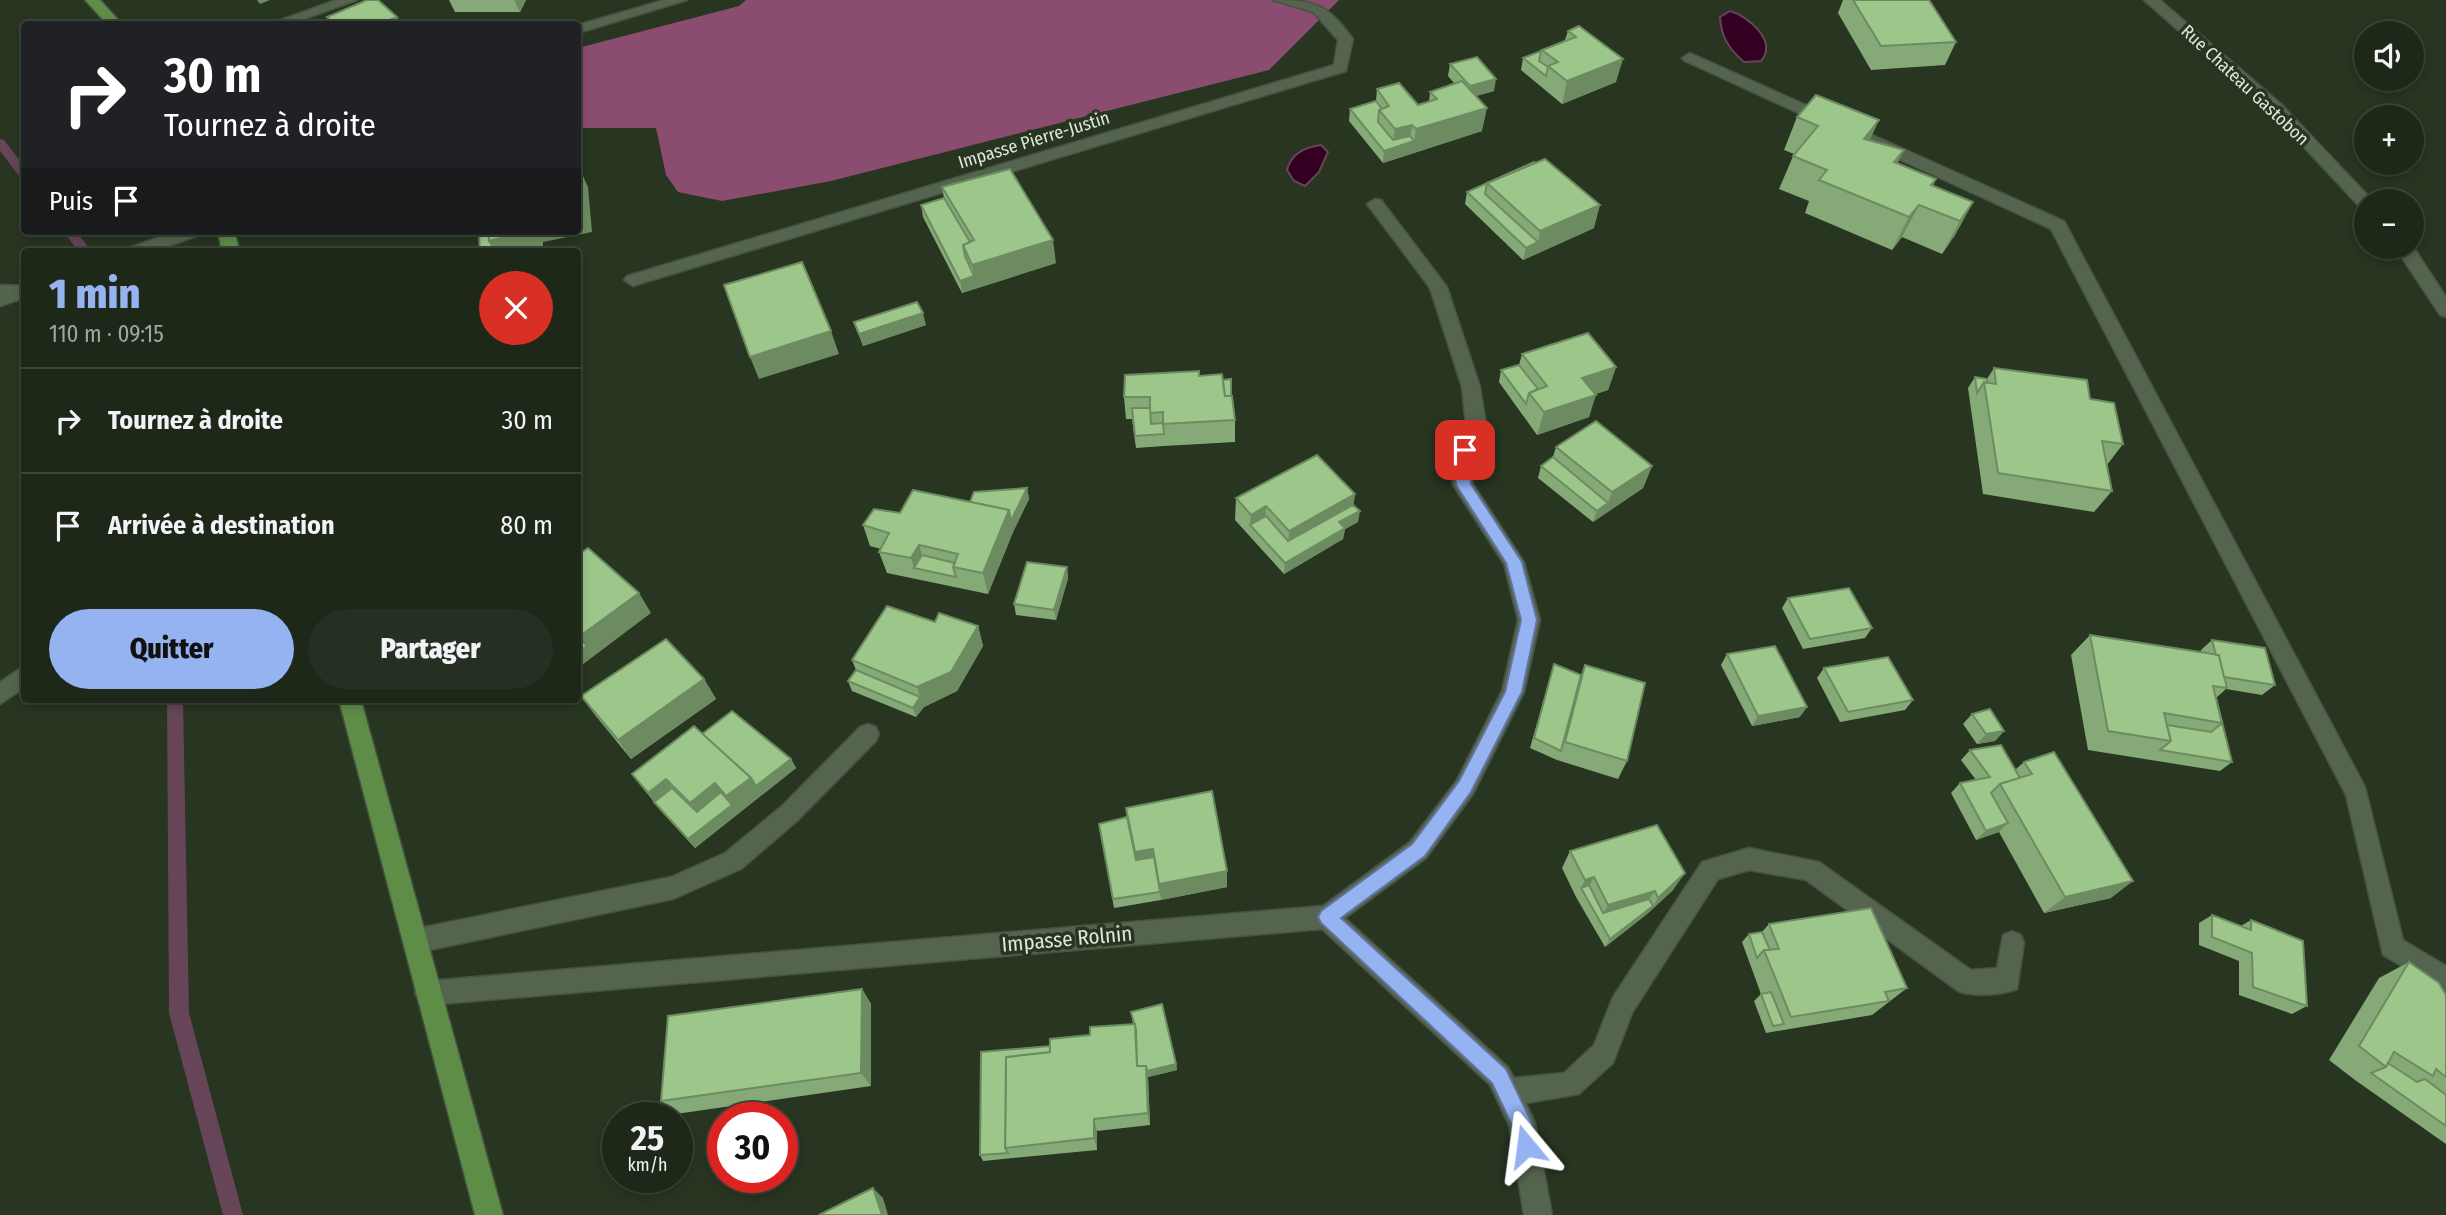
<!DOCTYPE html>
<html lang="fr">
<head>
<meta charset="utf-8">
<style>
  :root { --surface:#1d2819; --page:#253022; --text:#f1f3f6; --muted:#a0a6a2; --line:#3b4438; --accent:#95b2f1 }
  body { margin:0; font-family:"Fira Sans Condensed",sans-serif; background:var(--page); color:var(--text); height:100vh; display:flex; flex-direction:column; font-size:26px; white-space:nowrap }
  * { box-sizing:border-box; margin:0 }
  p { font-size:23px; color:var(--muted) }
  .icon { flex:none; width:38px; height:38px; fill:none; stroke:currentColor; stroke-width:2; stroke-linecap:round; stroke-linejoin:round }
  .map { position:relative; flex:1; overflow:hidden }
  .sheet { position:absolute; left:21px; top:248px; width:560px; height:455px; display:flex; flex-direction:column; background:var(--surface); border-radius:7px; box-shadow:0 4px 10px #0003,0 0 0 2px var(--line) }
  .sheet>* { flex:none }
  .top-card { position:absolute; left:21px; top:21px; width:560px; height:214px; border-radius:7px; box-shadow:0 4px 10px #0003,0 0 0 2px var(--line); background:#202124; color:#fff; overflow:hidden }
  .tools { position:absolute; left:2354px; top:21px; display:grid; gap:14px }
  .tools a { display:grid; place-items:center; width:70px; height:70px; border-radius:50%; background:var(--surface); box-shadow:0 4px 10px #0003,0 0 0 2px var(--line); font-size:35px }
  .speed { position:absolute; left:602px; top:1102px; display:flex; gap:14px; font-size:35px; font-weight:700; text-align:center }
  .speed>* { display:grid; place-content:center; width:91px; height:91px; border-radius:50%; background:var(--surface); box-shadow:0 4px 10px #0003,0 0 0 2px var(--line); line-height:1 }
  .speed small { font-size:18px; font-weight:400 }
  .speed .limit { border:10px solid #d22; background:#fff; color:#111 }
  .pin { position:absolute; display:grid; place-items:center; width:60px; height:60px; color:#fff; margin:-30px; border-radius:14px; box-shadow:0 4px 10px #0006 }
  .me { position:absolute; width:77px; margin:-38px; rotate:344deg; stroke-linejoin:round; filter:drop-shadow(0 0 5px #0008) }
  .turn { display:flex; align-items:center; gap:24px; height:147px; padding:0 28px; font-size:32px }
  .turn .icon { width:91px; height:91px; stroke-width:2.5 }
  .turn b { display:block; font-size:49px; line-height:60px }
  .then { display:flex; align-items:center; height:66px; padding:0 28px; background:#0003; gap:14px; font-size:26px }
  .round { display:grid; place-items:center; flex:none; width:74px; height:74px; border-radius:37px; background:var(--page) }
  .overview { display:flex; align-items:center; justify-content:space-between; height:119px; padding:0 28px }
  h1 { font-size:42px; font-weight:800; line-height:52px; color:var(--accent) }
  .button { display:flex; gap:14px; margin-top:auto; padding:14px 28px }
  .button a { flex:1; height:80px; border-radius:42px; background:var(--accent); color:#111; font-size:28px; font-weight:800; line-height:80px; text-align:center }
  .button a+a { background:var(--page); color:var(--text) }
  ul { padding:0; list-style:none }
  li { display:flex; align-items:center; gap:21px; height:105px; padding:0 28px; border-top:2px solid var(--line) }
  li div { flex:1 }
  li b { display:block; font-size:26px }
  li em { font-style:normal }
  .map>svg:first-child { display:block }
</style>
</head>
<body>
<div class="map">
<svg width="2446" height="1215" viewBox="0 0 2446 1215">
  <rect width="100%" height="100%" fill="#273521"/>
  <!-- forest -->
  <path fill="#8a4d6f" d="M746 0H1339L1269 70 831 181 722 201 678 192 666 175 656 128H578V48L739 6Z"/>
  <!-- water -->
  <g fill="#330021" stroke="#664558" stroke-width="2">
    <path d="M1730 11C1748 16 1778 41 1761 61L1744 62C1729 49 1721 37 1720 17Z"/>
    <path d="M1321 145 1328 152 1319 172 1305 186 1294 181 1287 170C1291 154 1305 147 1321 145Z"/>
  </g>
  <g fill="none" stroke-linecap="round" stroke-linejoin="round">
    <!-- stream -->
    <g fill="#664558" fill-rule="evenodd">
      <path d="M0 139 4 140 24 166V178L20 177 0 151Z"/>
      <path d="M63 231H76L92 252H79Z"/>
      <path d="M167 700H183L189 1013 243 1215H223L169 1013Z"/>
    </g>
    <defs>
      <g id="service">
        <path d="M0 285 24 286V298L0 297Z"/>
        <path d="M868 724 876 727 879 734 876 741 798 820 741 869 673 899 415 953 406 949 403 941 406 933 415 929 671 877 725 853 782 806 860 727Z"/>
      </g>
      <g id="minor">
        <path d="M336 0H357L290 24H270Z"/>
        <path d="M664 0H687L578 33V25Z"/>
        <path d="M1273 0C1316 0 1327 4 1353 39L1346 71 639 284 633 286 624 280 627 276 1334 65 1338 40 1313 12Z"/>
        <path d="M2144 0H2160L2282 105 2373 201H2366V208L2360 207 2270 111Z"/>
        <path d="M1690 53 2064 221 2365 787 2403 940 2446 966V992L2383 955 2346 795 2051 229 1685 61 1682 58Z"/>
        <path d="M1375 199 1381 200 1447 287 1480 387 1486 425 1471 465 1473 484 1524 562 1540 620 1524 692 1473 794 1426 858 1345 918 1508 1067 1514 1078 1564 1073 1594 1045 1613 997 1702 862 1749 848 1819 862 1971 970 1997 968 2003 935 2012 931 2021 935 2024 943 2017 989C2001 995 1974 997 1958 991L1806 880 1749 870 1718 879 1632 1013 1613 1063 1579 1094 1526 1103 1535 1123 1552 1215H1524L1509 1125 1490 1085 1322 929 428 1005 419 1002 415 993 419 984 428 981 1323 906 1410 842 1457 780 1502 691 1518 620 1504 564 1453 485 1451 465 1466 425 1462 387 1430 288 1367 204Z"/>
        <path d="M176 231H201L199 235 152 252H126L129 248Z"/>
        <path d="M2412 245 2446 297V317L2440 315 2395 247Z"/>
        <path d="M24 286V298L0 306V294Z"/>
        <path d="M24 666V688L0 704V682Z"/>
      </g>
      <g id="primary">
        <path d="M85 0H100L122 24H107Z"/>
        <path d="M218 231H234L240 252H222Z"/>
        <path d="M339 700H361L503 1215H475Z"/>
      </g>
    </defs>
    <!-- service casing -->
    <use href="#service" stroke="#465240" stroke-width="3"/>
    <!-- minor casing -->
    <use href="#minor" stroke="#465240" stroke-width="3"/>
    <!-- primary casing -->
    <use href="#primary" stroke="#465240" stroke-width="3"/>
    <!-- service -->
    <use href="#service" fill="#54644e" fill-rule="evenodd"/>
    <!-- minor -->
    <use href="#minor" fill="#54644e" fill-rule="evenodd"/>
    <!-- primary -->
    <use href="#primary" fill="#5d8d47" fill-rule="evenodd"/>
  </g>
  <!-- wall -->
  <g fill="#86aa77">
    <path d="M449 0H526L520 12H455Z"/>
    <path d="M1843 0H1929L1956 42 1945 65 1871 70 1838 13Z"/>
    <path d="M1579 26 1616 82 1562 104 1521 70 1523 58 1565 40 1568 31Z"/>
    <path d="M1450 64 1494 91 1476 96 1482 131 1383 163 1349 121 1350 109 1376 101 1377 89 1418 105 1429 102 1430 92 1455 84 1448 76Z"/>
    <path d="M1797 117 1904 150 1897 163 1936 179 1933 186 1973 202 1955 235 1942 254 1902 237 1892 250 1805 213 1809 201 1779 189 1794 154 1784 150Z"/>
    <path d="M1534 162 1594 228 1523 260 1465 204 1467 192Z"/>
    <path d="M942 187 1056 263 962 293 923 217 921 205 944 198Z"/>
    <path d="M854 322 926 325 863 346Z"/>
    <path d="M1522 354 1616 367 1608 390 1595 394 1589 417 1537 435 1499 382 1501 370 1519 365Z"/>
    <path d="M1994 368 2090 399 2123 444 2107 465 2112 491 2094 512 1983 494 1968 388 1975 377 1987 379Z"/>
    <path d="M1199 376 1223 380 1231 396 1235 420V442L1164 446V440V446L1136 448 1132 419H1126L1124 397Z"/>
    <path d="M1556 447 1652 466 1643 488 1593 522 1538 478 1541 466 1553 457Z"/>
    <path d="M1027 488 1029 499 1013 532 988 594 887 573 879 552 881 549 870 546 863 525 900 513 970 502Z"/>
    <path d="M1355 494 1353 505 1358 522 1345 529 1343 539 1284 574 1235 520 1236 498Z"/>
    <path d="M1067 567 1068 578 1056 620 1016 615 1014 604Z"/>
    <path d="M1788 598 1872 628 1865 638 1803 649 1782 608Z"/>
    <path d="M935 622 978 626 983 646 957 691 924 707 916 717 852 691 848 681 856 670 852 660Z"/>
    <path d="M2090 635 2201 653V650L2212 640 2275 685 2262 695 2226 689 2216 698 2232 762 2220 771 2088 750 2071 655Z"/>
    <path d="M1727 654 1800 717 1752 726 1721 665Z"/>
    <path d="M1554 664 1581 675 1585 665 1627 761 1618 779 1557 760 1530 748Z"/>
    <path d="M1824 668 1913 700 1905 710 1840 722 1817 678Z"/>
    <path d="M704 679 716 699 631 759 595 715 581 696Z"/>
    <path d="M1972 714 2004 731 1995 741 1977 744 1963 724Z"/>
    <path d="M702 734 791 759 796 768 695 848 661 811 632 774Z"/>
    <path d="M1970 750 2015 770 2024 762 2111 898 2044 913 1999 832 1976 840 1951 793 1960 783 1976 780 1961 760Z"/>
    <path d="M1126 808 1227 871V887L1161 900 1114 908 1099 824 1127 817Z"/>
    <path d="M1570 851 1673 890 1647 914 1605 947 1576 897 1562 868Z"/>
    <path d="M2212 915 2241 926 2251 920 2307 1006 2292 1014 2239 995V961L2199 945V923Z"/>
    <path d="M1769 924 1907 988 1872 1015 1766 1033 1754 1001 1761 994 1742 942 1749 934 1762 932Z"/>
    <path d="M2409 962 2446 995V1144L2355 1080 2329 1060 2379 978Z"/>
    <path d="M862 989 871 1004V1086L676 1114 661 1101Z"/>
    <path d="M1131 1012 1176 1064 1177 1070 1148 1077 1150 1125 1097 1131V1150L983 1161 980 1155 1050 1046 1133 1024Z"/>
  </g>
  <!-- shaded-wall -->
  <g fill="#6d8b61">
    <path d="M257 0H270L260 4Z"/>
    <path d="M514 0H526L520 12Z"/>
    <path d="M397 17 401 24H379Z"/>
    <path d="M1623 59 1616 82 1562 104 1567 81Z"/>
    <path d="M1496 79 1494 91 1468 98 1470 86Z"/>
    <path d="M1487 108 1482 131 1383 163 1384 151 1392 148 1395 129 1412 125 1410 142 1414 141 1416 129Z"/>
    <path d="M1879 120 1864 153V139Z"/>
    <path d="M1904 150 1888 183 1894 162Z"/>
    <path d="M578 165 588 187 592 232 543 242V252H495L489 241 530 231H578Z"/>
    <path d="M1973 202 1955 235 1942 254 1960 221Z"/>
    <path d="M1600 205 1594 228 1523 260 1526 248 1538 242 1540 231Z"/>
    <path d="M1919 205 1902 237 1892 250 1909 217Z"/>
    <path d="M1053 240 1056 263 962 293 960 281 974 276 972 265Z"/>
    <path d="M923 313 926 325 863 346 859 334Z"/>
    <path d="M831 331 839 354 759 379 750 357Z"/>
    <path d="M1616 367 1608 390 1576 401 1582 378Z"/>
    <path d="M1596 395 1589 417 1537 435 1544 412Z"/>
    <path d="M1652 466 1643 488 1593 522 1597 511 1608 503 1612 492Z"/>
    <path d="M1027 488 1029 499 1013 532 988 594 983 573 1009 510Z"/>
    <path d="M1355 494 1352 515 1360 511 1358 522 1345 529 1343 539 1284 574 1285 563 1288 552 1289 531Z"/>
    <path d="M1266 506 1265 527 1250 525 1251 515Z"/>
    <path d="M919 545 926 566 914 568 911 558Z"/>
    <path d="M1067 567 1068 578 1056 620 1054 610Z"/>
    <path d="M639 593 651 613 578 668V652L587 646 580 636Z"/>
    <path d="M978 626 983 646 957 691 924 707 916 717 913 708 920 697 917 687Z"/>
    <path d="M704 679 716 699 631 759 618 740Z"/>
    <path d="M1807 707 1800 717 1752 726 1758 716Z"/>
    <path d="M2004 731 1995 741 1977 744 1986 734Z"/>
    <path d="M791 759 796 768 695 848 688 839 732 805 726 796 751 778Z"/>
    <path d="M666 779 679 797 654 802 648 793Z"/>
    <path d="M715 783 727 801 703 821 690 803Z"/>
    <path d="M2008 823 1999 832 1976 840 1986 831Z"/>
    <path d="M1153 849 1155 866 1137 869 1135 852Z"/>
    <path d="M1227 871V887L1161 900 1159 884Z"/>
    <path d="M1685 873 1673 890 1647 914 1605 947 1610 939 1653 906 1658 898Z"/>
    <path d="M1594 877 1585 893 1581 888 1585 880Z"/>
    <path d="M2133 881 2111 898 2044 913 2065 897Z"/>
    <path d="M1655 891 1644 908 1598 922 1608 905Z"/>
    <path d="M862 989 871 1004V1086L861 1073Z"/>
    <path d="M1176 1064 1177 1070 1148 1077 1150 1125 1137 1066Z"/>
    <path d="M1094 1119 1097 1131V1150L1094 1138Z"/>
    <path d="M873 1188 883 1198 888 1215H882Z"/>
  </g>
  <!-- building -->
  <g fill="#9cc68a" stroke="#6d8b61" stroke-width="2">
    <path d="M367 0H378L397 17 379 24H335L327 17Z"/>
    <path d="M1853 0H1929L1956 42 1881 46Z"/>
    <path d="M1579 26 1623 59 1567 81 1548 66 1558 62 1542 50 1576 37 1568 31Z"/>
    <path d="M1541 51 1539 61 1548 67 1546 76 1523 58Z"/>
    <path d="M1477 57 1496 79 1470 86 1450 64Z"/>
    <path d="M1462 81 1487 108 1416 129 1412 125 1395 129 1379 110 1389 106 1377 89 1399 83 1418 105 1437 99 1430 92Z"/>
    <path d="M1816 95 1879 120 1864 139 1904 150 1894 162 1936 179 1931 185 1973 202 1960 221 1919 205 1909 217 1819 180 1827 170 1793 156 1818 126 1797 117Z"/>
    <path d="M1376 101 1382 109 1379 110 1378 122 1393 140 1410 136 1414 141 1384 151 1350 109Z"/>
    <path d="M1545 159 1600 205 1540 231 1487 183Z"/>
    <path d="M1534 162 1535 163 1487 183 1485 194 1538 242 1526 248 1467 192Z"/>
    <path d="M578 169 581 208 578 209Z"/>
    <path d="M1010 169 1053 240 972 265 963 245 974 240 942 187Z"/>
    <path d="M944 198 970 242 963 245 965 256 974 276 960 281 921 205Z"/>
    <path d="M489 231H530L489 241Z"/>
    <path d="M489 231V241L496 252H480L479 233Z"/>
    <path d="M802 262 831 331 750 357 724 285Z"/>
    <path d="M917 302 923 313 859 334 854 322Z"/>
    <path d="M1588 333 1616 367 1582 378 1596 395 1544 412 1529 393 1547 386 1522 354Z"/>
    <path d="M1519 365 1538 389 1529 393 1526 404 1501 370Z"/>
    <path d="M1994 368 2087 380 2090 399 2114 403 2123 444 2102 441 2112 491 1998 473 1984 382 1996 384Z"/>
    <path d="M1199 371V376L1222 374 1225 396H1232L1235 420 1163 424V412L1150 413V397H1124L1125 375Z"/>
    <path d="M1975 377 1987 379V383L1984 382 1977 393Z"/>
    <path d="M1231 379V396H1225L1223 380Z"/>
    <path d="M1132 408H1150L1151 424 1163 423 1164 434 1135 436Z"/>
    <path d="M1596 421 1652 466 1612 492 1556 447Z"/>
    <path d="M1317 455 1355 494 1289 531 1266 506 1251 515 1236 498Z"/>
    <path d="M1553 457 1608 503 1597 511 1541 466Z"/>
    <path d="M1027 488 1011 521 1009 510 970 502 974 492Z"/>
    <path d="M913 490 1009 510 983 573 953 567 958 554 919 545 911 558 879 552 889 533 863 525 874 509 900 513Z"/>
    <path d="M1353 505 1360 511 1339 522 1345 528 1285 563 1250 525 1266 516 1288 541Z"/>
    <path d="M588 548 639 593 580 636 578 634V555Z"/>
    <path d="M922 555 955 563 953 567 956 577 914 568Z"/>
    <path d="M1027 562 1067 567 1054 610 1014 604Z"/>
    <path d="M1849 588 1872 628 1810 639 1788 598Z"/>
    <path d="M887 606 935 622 939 613 978 626 951 672 917 687 852 660Z"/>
    <path d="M2090 635 2219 655 2227 688 2213 686 2222 723 2164 713 2171 741 2108 731Z"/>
    <path d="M578 637 587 646 578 652Z"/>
    <path d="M666 639 704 679 618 740 581 696Z"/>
    <path d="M2212 640 2265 648 2275 685 2224 677 2219 655H2216Z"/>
    <path d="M1775 646 1807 707 1758 716 1727 654Z"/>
    <path d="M1888 657 1913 700 1848 712 1824 668Z"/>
    <path d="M1554 664 1581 675 1561 751 1534 738Z"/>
    <path d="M1585 665 1645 683 1627 761 1565 742Z"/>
    <path d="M856 670 920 697 913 708 848 681Z"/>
    <path d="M2216 698 2232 762 2160 750 2171 741 2167 725 2211 732 2222 723Z"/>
    <path d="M1990 709 2004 731 1986 734 1972 714Z"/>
    <path d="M732 711 791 759 756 786 751 778 702 734Z"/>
    <path d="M694 726 751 778 726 796 715 783 690 803 666 779 648 793 632 774Z"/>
    <path d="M2001 745 2020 778 2000 784 1991 793 2008 823 1986 831 1960 783 1990 777 1970 750Z"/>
    <path d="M2054 752 2133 881 2065 897 2000 784 2032 774 2024 762Z"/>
    <path d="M672 788 697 812 721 792 732 805 688 839 654 802Z"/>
    <path d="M1212 791 1227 871 1159 884 1153 849 1135 852 1126 808Z"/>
    <path d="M1127 817 1136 860 1154 857 1160 892 1113 899 1099 824Z"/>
    <path d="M1657 825 1685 873 1658 898 1655 891 1608 905 1594 877 1585 880 1570 851Z"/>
    <path d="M1589 885 1603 913 1649 899 1653 906 1610 939 1581 888Z"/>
    <path d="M1871 908 1907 988 1885 992 1889 1001 1791 1017 1764 950 1779 949 1769 924Z"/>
    <path d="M2212 915 2251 930V920L2303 941 2307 1006 2253 987 2252 953 2212 937Z"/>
    <path d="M1762 932 1770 950H1764L1757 958 1749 934Z"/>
    <path d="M2409 962 2439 983 2446 995V1077L2436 1069 2433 1076 2394 1052 2386 1067 2359 1046Z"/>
    <path d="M862 989 861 1073 661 1101 668 1016Z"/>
    <path d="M1771 992 1784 1024 1773 1026 1761 994Z"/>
    <path d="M1162 1004 1176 1064 1147 1071 1146 1066H1137L1136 1030 1131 1012Z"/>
    <path d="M1135 1024 1137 1066H1146L1148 1113 1094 1119V1138L1005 1148 1006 1057 1050 1052V1039L1090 1035V1027Z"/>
    <path d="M1050 1046V1052L1006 1057 1005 1148 1008 1153 980 1155 981 1052Z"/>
    <path d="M2388 1063 2417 1082 2425 1079 2446 1095V1126L2371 1073 2386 1067Z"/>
    <path d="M873 1188 882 1215H819Z"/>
  </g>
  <!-- route -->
  <path fill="#95b2f1" stroke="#61749d" stroke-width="2" d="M1465 444 1473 450 1469 465 1471 484 1522 562 1537 620 1522 692 1471 792 1425 856 1341 918 1506 1069 1532 1123 1536 1146 1533 1153 1526 1156 1519 1153 1512 1125 1492 1083 1321 923 1318 917 1321 911 1412 844 1459 781 1505 692 1521 620 1506 563 1456 485 1454 465 1460 446Z"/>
  <g text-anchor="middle" stroke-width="7" stroke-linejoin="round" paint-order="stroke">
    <!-- far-street labels -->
    <g font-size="18" fill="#dee7da" stroke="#273521">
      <text transform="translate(2245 85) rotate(43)" y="6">Rue Chateau Gastobon</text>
      <text transform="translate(1034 140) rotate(-17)" y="6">Impasse Pierre-Justin</text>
    </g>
    <!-- street labels -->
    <g font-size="21" fill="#dee7da" stroke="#273521">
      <text transform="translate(1067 939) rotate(-5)" y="7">Impasse Rolnin</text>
    </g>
  </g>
</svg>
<div class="tools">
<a><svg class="icon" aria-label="sound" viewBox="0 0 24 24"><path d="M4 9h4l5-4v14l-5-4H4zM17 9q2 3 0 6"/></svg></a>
<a>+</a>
<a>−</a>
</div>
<div class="speed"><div>25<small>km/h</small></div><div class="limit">30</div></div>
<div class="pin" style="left:1465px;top:450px;background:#d93025"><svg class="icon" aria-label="arrive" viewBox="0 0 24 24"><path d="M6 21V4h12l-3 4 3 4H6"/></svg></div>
<svg class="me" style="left:1526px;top:1146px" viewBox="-20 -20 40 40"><path d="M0-17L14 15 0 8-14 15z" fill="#95b2f1" stroke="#fff" stroke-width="4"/></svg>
<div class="top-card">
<div class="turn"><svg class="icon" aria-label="right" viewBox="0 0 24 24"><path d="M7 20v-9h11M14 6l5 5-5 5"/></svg><div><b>30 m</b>Tournez à droite</div></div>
<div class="then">Puis<svg class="icon" aria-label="arrive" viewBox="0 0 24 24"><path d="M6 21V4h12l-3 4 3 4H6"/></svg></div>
</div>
<section class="sheet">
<div class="overview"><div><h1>1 min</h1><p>110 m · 09:15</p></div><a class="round" style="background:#d93025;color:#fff"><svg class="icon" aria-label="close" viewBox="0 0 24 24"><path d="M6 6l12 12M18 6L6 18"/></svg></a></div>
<ul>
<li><svg class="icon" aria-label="right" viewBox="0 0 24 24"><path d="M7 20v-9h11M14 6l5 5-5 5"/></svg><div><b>Tournez à droite</b></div><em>30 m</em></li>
<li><svg class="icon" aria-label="arrive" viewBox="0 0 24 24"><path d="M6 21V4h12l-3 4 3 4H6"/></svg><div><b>Arrivée à destination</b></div><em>80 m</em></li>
</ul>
<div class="button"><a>Quitter</a><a>Partager</a></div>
</section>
</div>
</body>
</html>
